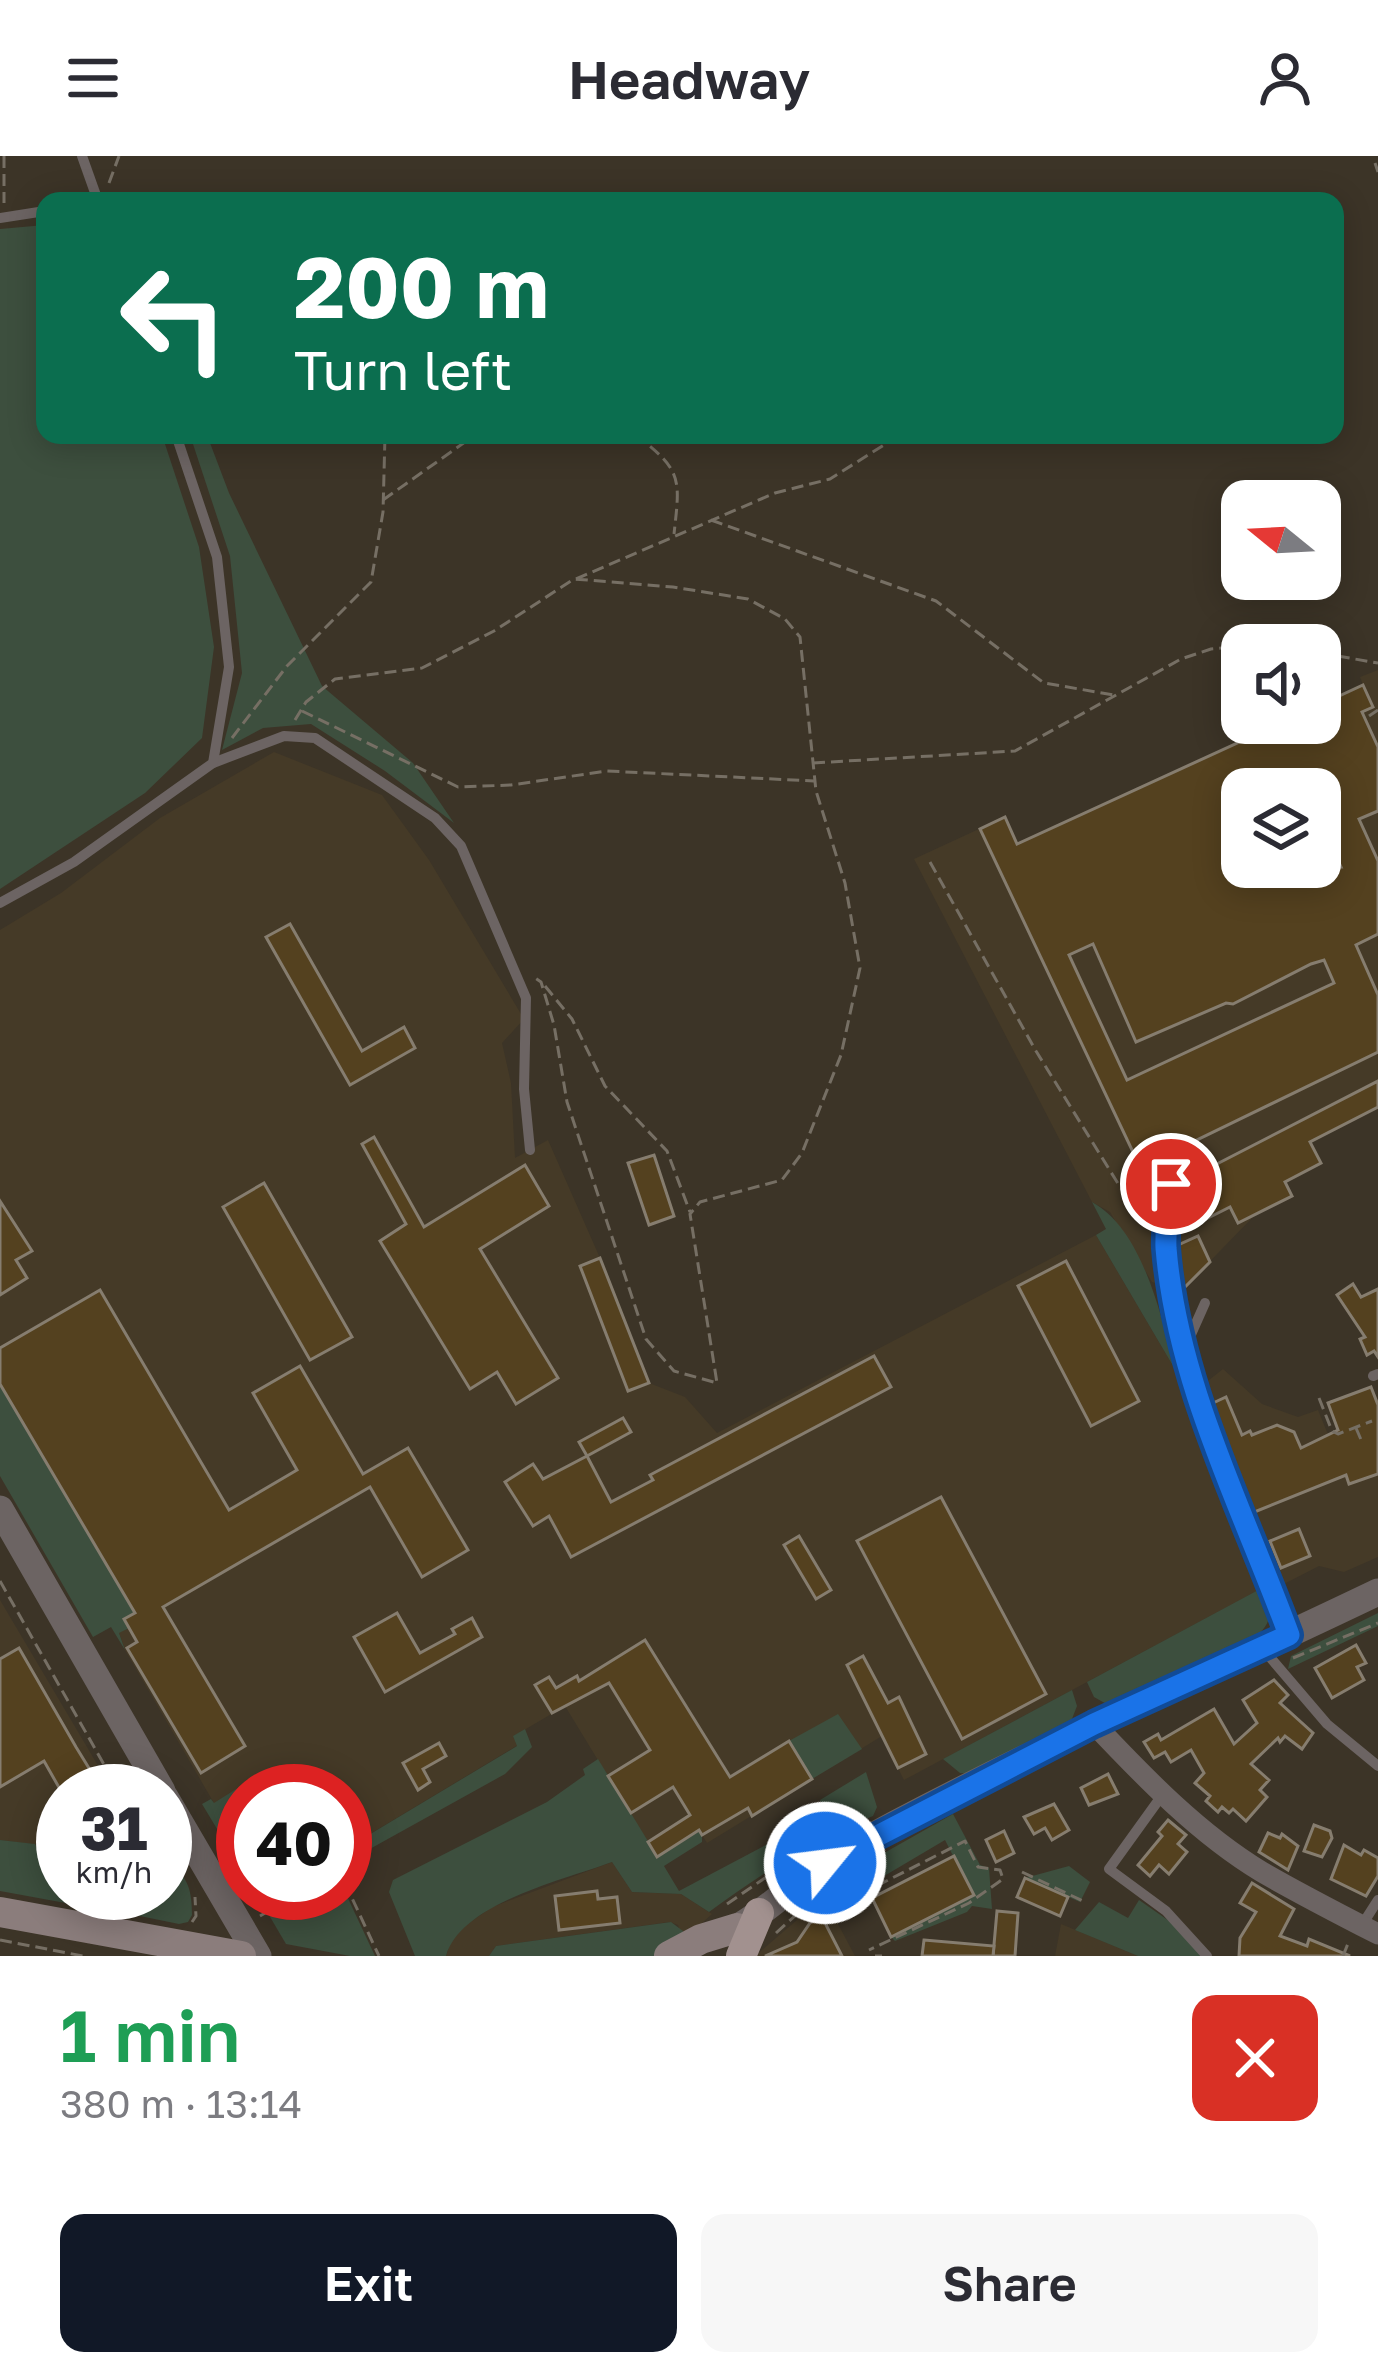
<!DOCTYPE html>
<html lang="en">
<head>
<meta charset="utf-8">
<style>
  :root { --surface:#fff; --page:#f7f7f7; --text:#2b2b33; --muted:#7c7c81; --accent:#111827 }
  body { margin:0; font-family:"Golos Text",sans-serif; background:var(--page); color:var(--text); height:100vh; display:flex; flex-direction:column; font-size:45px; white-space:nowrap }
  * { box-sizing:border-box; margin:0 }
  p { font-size:39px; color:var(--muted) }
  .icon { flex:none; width:66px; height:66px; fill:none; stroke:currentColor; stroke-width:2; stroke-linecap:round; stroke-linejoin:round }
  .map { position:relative; height:1800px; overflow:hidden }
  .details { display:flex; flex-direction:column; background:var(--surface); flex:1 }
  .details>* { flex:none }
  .guide { position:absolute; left:36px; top:36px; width:1308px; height:252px; border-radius:24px; box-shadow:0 6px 30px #0003; background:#0b6e4f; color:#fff; overflow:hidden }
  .needle { width:78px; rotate:288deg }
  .controls { position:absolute; left:1221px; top:324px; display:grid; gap:24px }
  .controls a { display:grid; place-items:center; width:120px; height:120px; border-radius:24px; background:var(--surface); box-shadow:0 6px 30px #0003; font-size:60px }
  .speed { position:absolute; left:36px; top:1608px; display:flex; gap:24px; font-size:60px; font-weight:700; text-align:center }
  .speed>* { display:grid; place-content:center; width:156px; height:156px; border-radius:50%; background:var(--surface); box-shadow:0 6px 30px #0003; line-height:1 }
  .speed small { font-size:30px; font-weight:400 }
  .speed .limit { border:18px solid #d22; background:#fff; color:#111 }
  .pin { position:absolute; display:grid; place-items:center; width:102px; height:102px; color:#fff; margin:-51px; border:6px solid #fff; border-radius:50%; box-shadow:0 3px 12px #0007 }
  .me { position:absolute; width:132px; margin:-66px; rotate:61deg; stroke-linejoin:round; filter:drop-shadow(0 0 9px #0008) }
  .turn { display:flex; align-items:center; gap:42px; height:252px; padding:0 60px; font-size:54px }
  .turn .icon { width:156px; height:156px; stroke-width:2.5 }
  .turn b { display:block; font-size:84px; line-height:102px }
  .round { display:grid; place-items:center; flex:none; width:126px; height:126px; border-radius:24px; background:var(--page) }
  .summary { display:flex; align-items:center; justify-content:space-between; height:204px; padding:0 60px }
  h1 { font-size:72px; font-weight:600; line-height:90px; color:#1e9e55 }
  .button { display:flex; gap:24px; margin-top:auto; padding:24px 60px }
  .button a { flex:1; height:138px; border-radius:24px; background:var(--accent); color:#fff; font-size:48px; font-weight:600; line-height:138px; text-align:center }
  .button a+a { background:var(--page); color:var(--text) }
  header { display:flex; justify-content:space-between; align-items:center; height:156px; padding:0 60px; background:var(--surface); font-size:54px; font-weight:600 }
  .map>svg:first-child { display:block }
</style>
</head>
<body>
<header><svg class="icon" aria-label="menu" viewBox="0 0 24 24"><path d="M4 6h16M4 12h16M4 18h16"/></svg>Headway<svg class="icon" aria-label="person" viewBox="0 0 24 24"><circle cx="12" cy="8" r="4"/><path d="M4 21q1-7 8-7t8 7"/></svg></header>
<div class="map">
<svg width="1378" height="1800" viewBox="0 0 1378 1800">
  <rect width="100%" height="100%" fill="#3c3427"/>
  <!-- built -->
  <g fill="#453a27" fill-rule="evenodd">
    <path d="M1378 514V951L1310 985 1321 1007 1285 1025 1292 1040 1255 1059 1182 1134 1152 1126 1110 1056 1092 1046 914 703 1005 661 1018 687 1281 567H1320V549L1363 529 1360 521ZM1242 633H1320V711H1242Z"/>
    <path d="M274 596 382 639 429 704 524 863 502 887 511 927 515 1002 548 984 600 1102 649 1227 685 1241 717 1277 1096 1079 1176 1215 1259 1434 904 1624 882 1580 707 1687 702 1679 657 1701 565 1550 514 1580 518 1589 345 1693V1635H243V1697L125 1494 119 1477 124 1463 134 1457 0 1228V774L61 737 160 662Z"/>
    <path d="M1223 1213 1262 1248 1298 1261 1318 1254 1348 1327 1378 1318V1401L1344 1416 1319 1410 1282 1429 1204 1228Z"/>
    <path d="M0 1444 113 1635H63V1692L0 1684Z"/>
    <path d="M612 1706 632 1736 681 1738 712 1758 683 1784 678 1769 670 1766 496 1790 489 1800H446L451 1785 466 1769 492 1751Z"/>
    <path d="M818 1746 829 1751 855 1800H755Z"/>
    <path d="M1061 1768 1138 1800H1055Z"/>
  </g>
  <!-- green -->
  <g fill="#3d4f3e">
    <path d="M45 69V279H162L199 391 214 491 202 582 145 637 0 733V73Z"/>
    <path d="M190 279H207L229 337 322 530 413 607 454 667 385 615 311 568 263 572 222 594 242 517 230 400Z"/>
    <path d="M1092 1046C1144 1075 1161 1161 1176 1215L1096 1079 1106 1073Z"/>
    <path d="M0 1228 135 1457 124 1463 129 1472 119 1477 125 1494 111 1471 93 1481 0 1320Z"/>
    <path d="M1262 1432C1270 1451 1275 1460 1261 1476L1110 1550 1094 1541 1087 1526Z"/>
    <path d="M1378 1457V1470L1288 1513 1291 1500Z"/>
    <path d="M1072 1534 1077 1550 1070 1568 973 1618 960 1617 943 1603Z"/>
    <path d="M838 1558 862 1593 812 1623 789 1585Z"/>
    <path d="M525 1573 532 1591 505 1618 368 1694 362 1683 517 1590 513 1580Z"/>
    <path d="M598 1603 657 1700 700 1675 702 1679V1686L664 1710 679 1735 826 1657 820 1644 866 1616 877 1651 873 1660C810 1686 764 1716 709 1756L681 1738 632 1736 612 1706C564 1724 461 1747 446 1800H415L389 1736 393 1724 547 1646 585 1619 583 1613Z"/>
    <path d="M252 1623 259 1635H243V1673L233 1679 243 1697V1716L202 1648 211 1643 214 1647Z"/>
    <path d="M953 1658 980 1709 989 1712 992 1753 972 1750 967 1756 895 1785 891 1781 973 1739 945 1684 869 1729 860 1728 854 1714Z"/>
    <path d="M0 1684 35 1688 71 1748 0 1735Z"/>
    <path d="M165 1709C189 1716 192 1737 192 1759L188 1766 179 1768 86 1749 79 1737H165Z"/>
    <path d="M1069 1710 1090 1726 1080 1746 1025 1722Z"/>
    <path d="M345 1736 375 1800H350L286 1788 256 1737Z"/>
    <path d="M1139 1744 1182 1774 1202 1800H1138L1075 1774 1099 1746 1128 1762Z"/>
    <path d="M671 1766 683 1775V1784L655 1800H489L496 1790Z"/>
  </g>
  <!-- building -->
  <g fill="#54411f" stroke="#867d6f" stroke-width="3" fill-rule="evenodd">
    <path d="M1363 529 1373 551 1362 556 1378 591V655L1359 663 1378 705V778L1356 789 1378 839V896L1162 1001 1171 1018 1150 1032 980 673 1005 661 1017 688 1281 567H1320V549ZM1227 633H1320V681L1326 678 1341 711H1242V667ZM1093 788 1136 886 1226 847 1233 848 1311 808 1324 804 1334 827 1127 924 1069 799Z"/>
    <path d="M290 768 362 895 404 871 415 892 350 929 266 781Z"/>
    <path d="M1378 925V951L1310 986 1321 1007 1285 1026 1292 1040 1238 1067 1230 1051 1186 1073 1178 1056 1186 1047 1180 1027Z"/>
    <path d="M374 981 424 1071 525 1009 549 1050 480 1093 558 1222 516 1248 497 1216 470 1233 380 1085 406 1068 362 988Z"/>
    <path d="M654 999 674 1060 649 1069 628 1007Z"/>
    <path d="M264 1027 352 1181 310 1204 223 1051Z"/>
    <path d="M0 1045 32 1095 16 1104 27 1122 0 1139Z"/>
    <path d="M1198 1080 1210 1106 1181 1135 1176 1090Z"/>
    <path d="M600 1102 649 1227 628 1235 580 1110Z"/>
    <path d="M1066 1105 1139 1245 1091 1270 1018 1130Z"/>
    <path d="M1353 1128 1361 1141 1378 1133V1201L1374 1195 1367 1199 1360 1183 1365 1181 1337 1139Z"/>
    <path d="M100 1134 229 1354 297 1314 253 1237 300 1210 363 1318 408 1292 468 1394 422 1421 370 1331 163 1451 245 1590 201 1617 127 1492 137 1486 124 1463 135 1457 0 1228V1192Z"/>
    <path d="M874 1200 891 1231 571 1401 549 1360 533 1370 505 1326 533 1308 543 1323 587 1300 611 1346 653 1324 650 1319Z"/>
    <path d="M1371 1231 1378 1249V1318L1349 1328 1346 1319 1252 1357 1211 1248 1226 1241 1242 1279 1250 1275 1252 1279 1277 1269 1294 1276 1301 1292 1338 1274 1328 1247Z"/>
    <path d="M623 1262 631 1276 587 1300 579 1286Z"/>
    <path d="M941 1341 1046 1538 962 1583 857 1385Z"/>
    <path d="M1299 1373 1310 1400 1281 1412 1270 1385Z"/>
    <path d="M799 1380 831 1434 816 1443 784 1389Z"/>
    <path d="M397 1457 420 1497 455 1478 452 1473 472 1462 482 1481 385 1536 354 1481Z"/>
    <path d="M645 1484 730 1621 789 1585 812 1623 752 1660 748 1652 702 1679 699 1674 657 1701 648 1686 690 1659 673 1631 631 1657 608 1620 650 1594 609 1527 552 1557 535 1529 549 1521 556 1532 577 1520 579 1525Z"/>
    <path d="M1356 1489 1366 1507 1357 1511 1364 1524 1332 1542 1315 1512Z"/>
    <path d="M19 1492 76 1591 103 1635H61L44 1605 0 1631V1503Z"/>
    <path d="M863 1500 888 1547 899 1541 926 1598 898 1612 847 1509Z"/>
    <path d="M1274 1524 1288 1539 1280 1547 1313 1577 1302 1593 1285 1580 1280 1586 1278 1582 1251 1608 1269 1624 1260 1634 1267 1641 1246 1665 1233 1653 1229 1657 1222 1651 1218 1656 1206 1645 1210 1640 1195 1627 1204 1617 1191 1594 1171 1606 1165 1596 1154 1602 1144 1586 1158 1578 1161 1584 1214 1553 1234 1588 1257 1567 1243 1544Z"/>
    <path d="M439 1587 446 1600 423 1613 430 1626 418 1634 403 1607Z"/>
    <path d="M1108 1618 1118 1638 1089 1649 1081 1632Z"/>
    <path d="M1054 1648 1069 1674 1052 1684 1045 1672 1034 1678 1024 1661Z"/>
    <path d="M1168 1664 1186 1679 1178 1688 1187 1696 1169 1718 1159 1709 1150 1720 1138 1709 1162 1680 1158 1676Z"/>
    <path d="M1314 1669 1330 1675 1332 1682 1322 1701 1304 1695Z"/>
    <path d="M1004 1675 1014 1697 996 1706 986 1684Z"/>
    <path d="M1268 1677 1280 1682 1282 1678 1298 1690 1288 1714 1259 1696Z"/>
    <path d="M1344 1689 1361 1699 1364 1694 1378 1702V1720L1366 1740 1331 1723Z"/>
    <path d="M954 1700 974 1739 891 1781 872 1742Z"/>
    <path d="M1025 1722 1068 1741 1060 1760 1017 1741Z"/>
    <path d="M1252 1727 1294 1753 1280 1780 1307 1790 1309 1783 1350 1800H1239L1240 1782 1256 1756 1240 1747Z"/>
    <path d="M597 1735 598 1743 617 1741 620 1767 559 1774 555 1740Z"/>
    <path d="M997 1755 1018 1757 1015 1800H993Z"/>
    <path d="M822 1761 842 1800H765L797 1786 810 1767Z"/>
    <path d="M924 1784 994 1790 993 1800H922Z"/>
  </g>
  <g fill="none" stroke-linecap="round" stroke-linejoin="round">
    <!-- path -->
    <g stroke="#766f64" stroke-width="3" stroke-dasharray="12 6" stroke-linecap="butt">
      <path d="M4 0V47"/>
      <path d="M1375 7 1378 16"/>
      <path d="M109 27 119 0"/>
      <path d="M636 279C683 315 680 323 674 378"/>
      <path d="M383 344 475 279"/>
      <path d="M711 364 936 445 1044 527 1114 539"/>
      <path d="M576 423 775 337 830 323 887 287"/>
      <path d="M1320 497 1378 507"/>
      <path d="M302 555 458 631 511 629 607 615 814 625"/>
      <path d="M1369 560 1378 554"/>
      <path d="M295 564 306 546 335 523 422 512 494 475 574 423 673 431 748 443 785 463 800 481 816 635 845 727 860 812 841 899 802 997 782 1024 700 1046 690 1058 717 1227 674 1215 646 1183 567 946 554 869 541 826 535 822"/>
      <path d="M232 582 287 510 371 426 383 356 385 279"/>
      <path d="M813 607 1015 595 1181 503 1211 493 1242 490"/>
      <path d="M930 706 1036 895 1135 1055 1152 1073"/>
      <path d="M545 830 572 863 605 930 667 995 690 1056"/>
      <path d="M1319 1242 1332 1275 1338 1278 1372 1265"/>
      <path d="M1356 1272 1362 1286"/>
      <path d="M0 1425 119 1635"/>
      <path d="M1293 1502 1378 1467"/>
      <path d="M165 1706 180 1712"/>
      <path d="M345 1712 353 1707"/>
      <path d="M1022 1716 1087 1747"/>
      <path d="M345 1727 379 1800"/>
      <path d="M845 1746 965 1685 978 1711 1000 1714 1003 1723 969 1747 869 1794"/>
      <path d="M727 1748 778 1713"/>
      <path d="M260 1760 300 1737"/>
      <path d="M192 1766 196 1760 195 1741"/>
      <path d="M776 1777 796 1759"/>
      <path d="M0 1784 83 1800"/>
      <path d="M875 1800H882"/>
      <path d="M1343 1800 1349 1785"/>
    </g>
    <!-- service -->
    <g stroke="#6c6463" stroke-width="10">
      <path d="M82 0 98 45"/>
      <path d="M0 62 45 55"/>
      <path d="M213 607 284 580 315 582 435 662 461 690 526 842 524 933 530 994"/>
      <path d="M0 747 74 706 213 607 229 511 217 401 176 279"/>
      <path d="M1171 1028C1169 1049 1165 1071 1166 1092 1176 1226 1241 1351 1288 1476"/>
      <path d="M1185 1192 1205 1147"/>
      <path d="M1373 1220 1378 1218"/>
      <path d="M1263 1493 1327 1568 1378 1610"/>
      <path d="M1163 1638 1109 1713 1166 1755 1207 1800"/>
      <path d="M1362 1769 1378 1744"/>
    </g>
    <!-- minor -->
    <path stroke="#6c6463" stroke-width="21" d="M1094 1568C1145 1622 1199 1678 1262 1716 1300 1738 1339 1758 1378 1778"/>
    <!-- tertiary -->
    <g stroke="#6c6463" stroke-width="27">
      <path d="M0 1353 162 1635"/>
      <path d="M165 1641 258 1800"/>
      <path d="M740 1770C774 1750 801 1720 836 1700 1012 1602 1197 1523 1378 1436"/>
    </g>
    <!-- secondary -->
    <g stroke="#8b7d7c" stroke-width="30">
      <path d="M0 1756 241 1800"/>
      <path d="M669 1800 701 1783 737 1772"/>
    </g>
    <!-- primary -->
    <path stroke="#a2918f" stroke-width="30" d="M741 1800 759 1757"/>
  </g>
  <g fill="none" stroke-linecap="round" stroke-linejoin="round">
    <defs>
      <path id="route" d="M825 1707 1094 1568 1289 1479C1243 1353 1177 1228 1166 1092 1165 1071 1169 1049 1171 1028"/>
    </defs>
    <!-- route casing -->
    <use href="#route" stroke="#114b97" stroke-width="30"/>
    <!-- route -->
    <use href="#route" stroke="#1a73e8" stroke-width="21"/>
  </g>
</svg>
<div class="controls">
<a><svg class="needle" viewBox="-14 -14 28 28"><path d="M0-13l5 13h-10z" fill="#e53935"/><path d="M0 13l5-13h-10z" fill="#7c7c81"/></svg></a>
<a><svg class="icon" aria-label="sound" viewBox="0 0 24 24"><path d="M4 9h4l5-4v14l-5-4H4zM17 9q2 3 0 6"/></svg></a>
<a><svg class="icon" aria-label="layers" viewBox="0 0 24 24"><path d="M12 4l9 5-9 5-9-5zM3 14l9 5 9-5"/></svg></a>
</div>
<div class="speed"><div>31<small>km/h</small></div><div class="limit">40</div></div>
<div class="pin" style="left:1171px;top:1028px;background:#d93025"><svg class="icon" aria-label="arrive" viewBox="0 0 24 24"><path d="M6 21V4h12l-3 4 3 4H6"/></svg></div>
<svg class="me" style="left:825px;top:1707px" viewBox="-20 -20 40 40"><circle r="17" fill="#1a73e8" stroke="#fff" stroke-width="3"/><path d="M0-11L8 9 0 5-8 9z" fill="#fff"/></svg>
<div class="guide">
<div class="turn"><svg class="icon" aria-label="left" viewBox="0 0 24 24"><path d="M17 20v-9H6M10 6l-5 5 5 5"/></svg><div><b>200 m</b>Turn left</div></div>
</div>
</div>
<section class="details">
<div class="summary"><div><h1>1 min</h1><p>380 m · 13:14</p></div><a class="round" style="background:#d93025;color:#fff"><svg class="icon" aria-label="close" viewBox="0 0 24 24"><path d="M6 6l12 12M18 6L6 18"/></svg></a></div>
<div class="button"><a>Exit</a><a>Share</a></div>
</section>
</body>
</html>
